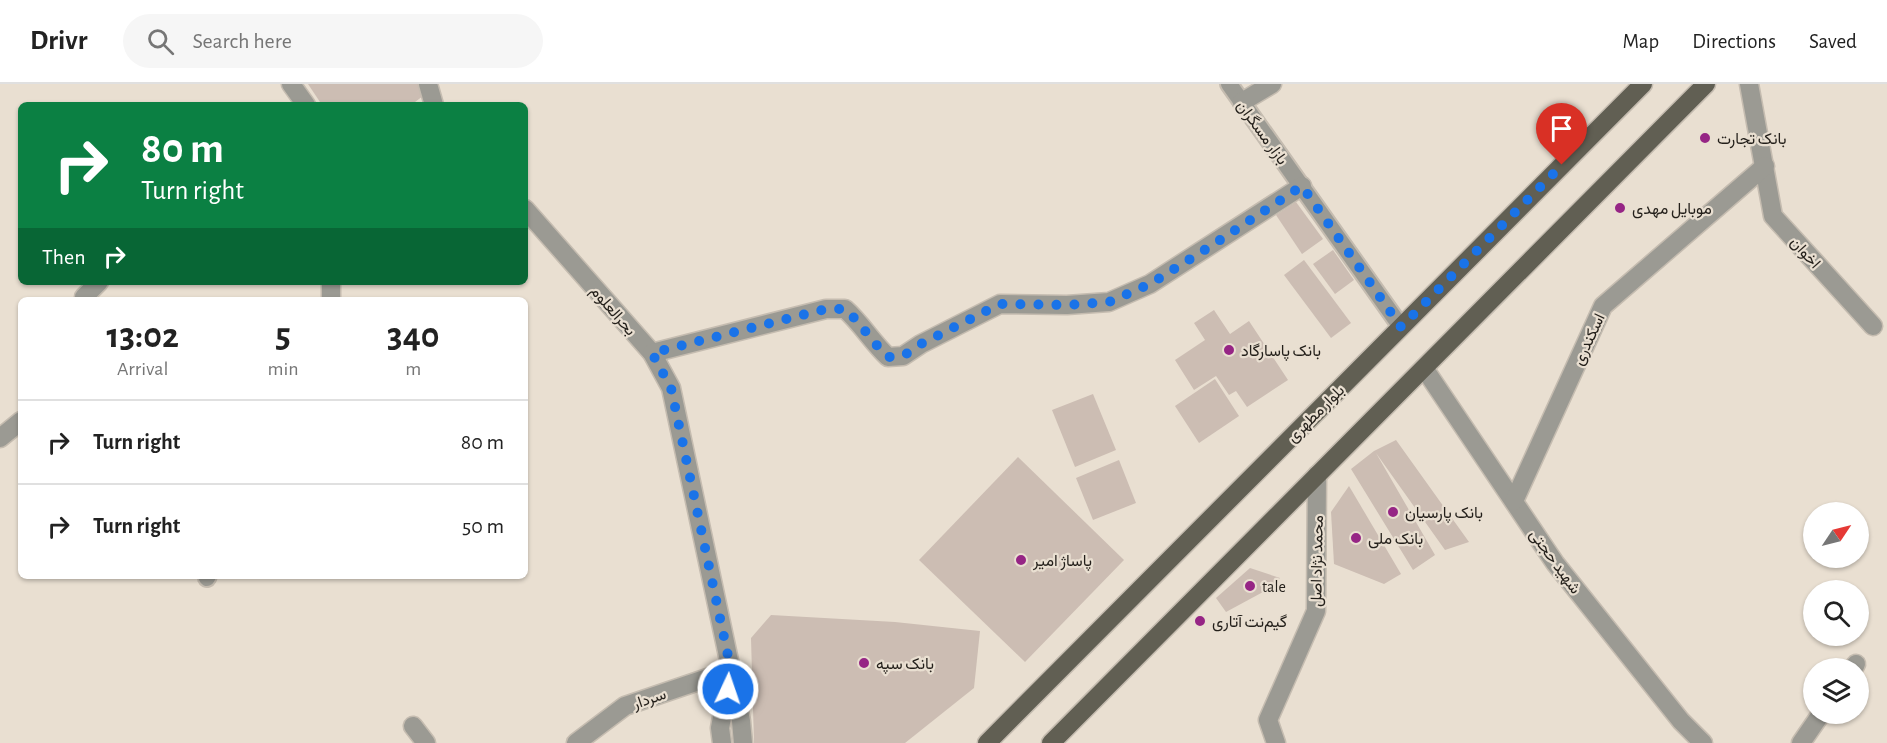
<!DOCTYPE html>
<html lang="en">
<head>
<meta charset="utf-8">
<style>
  :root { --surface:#fff; --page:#f6f6f6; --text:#222; --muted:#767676; --line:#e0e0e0 }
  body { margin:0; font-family:"Alegreya Sans",Vazirmatn,sans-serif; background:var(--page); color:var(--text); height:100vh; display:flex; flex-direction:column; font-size:22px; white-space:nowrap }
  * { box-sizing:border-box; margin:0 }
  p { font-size:20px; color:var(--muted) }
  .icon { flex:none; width:33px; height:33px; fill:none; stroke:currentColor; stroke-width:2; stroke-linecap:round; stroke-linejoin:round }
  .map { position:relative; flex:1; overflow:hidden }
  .side { position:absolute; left:18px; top:213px; width:510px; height:282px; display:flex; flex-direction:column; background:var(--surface); border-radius:9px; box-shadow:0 2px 4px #0004 }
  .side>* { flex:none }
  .guide { position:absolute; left:18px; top:18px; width:510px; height:183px; border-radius:9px; box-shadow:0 2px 4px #0004; background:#0b8043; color:#fff; overflow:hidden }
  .needle { width:39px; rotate:55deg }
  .fabs { position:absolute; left:1803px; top:418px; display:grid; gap:12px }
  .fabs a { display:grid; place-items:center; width:66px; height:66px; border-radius:50%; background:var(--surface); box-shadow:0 2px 4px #0004; font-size:30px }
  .pin { position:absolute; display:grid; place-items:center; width:51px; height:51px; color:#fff; margin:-62px -26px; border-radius:50% 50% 50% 0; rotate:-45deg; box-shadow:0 0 6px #0007 }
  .pin .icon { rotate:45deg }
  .me { position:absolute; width:66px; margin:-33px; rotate:3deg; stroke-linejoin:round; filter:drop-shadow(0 0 4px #0008) }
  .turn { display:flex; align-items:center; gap:21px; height:126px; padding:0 24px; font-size:27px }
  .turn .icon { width:78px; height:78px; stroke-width:2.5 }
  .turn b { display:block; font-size:42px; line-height:51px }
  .then { display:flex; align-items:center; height:57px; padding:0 24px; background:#0003; gap:12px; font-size:22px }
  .eta { display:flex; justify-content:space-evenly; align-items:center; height:102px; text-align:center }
  .eta b { font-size:36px; font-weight:700; line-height:42px }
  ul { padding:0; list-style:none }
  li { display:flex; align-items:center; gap:18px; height:84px; padding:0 24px; border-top:2px solid var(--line) }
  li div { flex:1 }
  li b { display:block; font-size:22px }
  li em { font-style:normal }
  header { display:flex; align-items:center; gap:36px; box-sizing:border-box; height:84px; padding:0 30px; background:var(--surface); border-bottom:2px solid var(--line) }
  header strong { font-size:28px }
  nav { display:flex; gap:33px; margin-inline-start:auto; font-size:21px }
  .search { width:420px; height:54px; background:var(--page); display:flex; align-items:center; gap:15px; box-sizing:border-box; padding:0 21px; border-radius:33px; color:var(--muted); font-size:22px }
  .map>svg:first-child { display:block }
</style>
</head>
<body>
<header>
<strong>Drivr</strong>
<div class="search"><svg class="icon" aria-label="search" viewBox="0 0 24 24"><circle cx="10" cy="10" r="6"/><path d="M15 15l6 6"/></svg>Search here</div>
<nav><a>Map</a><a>Directions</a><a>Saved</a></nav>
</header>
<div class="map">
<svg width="1887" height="659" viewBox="0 0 1887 659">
  <rect width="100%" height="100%" fill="#e9dfd1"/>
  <!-- building -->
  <g fill="#ccbdb3">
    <path d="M308 0H421L423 12 411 21H322Z"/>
    <path d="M1296 118 1323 155 1302 170 1276 131Z"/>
    <path d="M1333 166 1354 196 1335 210 1313 180Z"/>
    <path d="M1304 176 1351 239 1331 254 1284 191Z"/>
    <path d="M1214 226 1230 250 1249 237 1288 296 1247 323 1236 307 1229 311 1216 292 1194 306 1175 276 1205 256 1194 239Z"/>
    <path d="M1215 295 1239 332 1199 359 1175 322Z"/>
    <path d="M1093 310 1116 366 1075 383 1052 326Z"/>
    <path d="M1396 356 1469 458 1445 466 1376 369 1435 471 1413 486 1351 385 1374 367Z"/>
    <path d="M1018 373 1124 476 1025 578 919 476Z"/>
    <path d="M1119 376 1136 419 1093 436 1076 394Z"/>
    <path d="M1349 402 1401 490 1384 500 1334 480 1331 428Z"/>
    <path d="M1250 484 1280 494 1263 508 1226 528 1216 514Z"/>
    <path d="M771 531 895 538 980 547 974 604 905 659H754L751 554Z"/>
  </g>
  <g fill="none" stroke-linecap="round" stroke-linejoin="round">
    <defs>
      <g id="lane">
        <path d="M1229 0 1401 243"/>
        <path d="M207 494 208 492"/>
      </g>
      <g id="street">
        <path d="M291 0 306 21"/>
        <path d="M428 0 434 21"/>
        <path d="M1749 0 1773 132 1873 242"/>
        <path d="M1242 18 1272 0"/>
        <path d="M525 125 652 269 671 304 731 586 741 637 743 659"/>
        <path d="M84 216V213L99 198"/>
        <path d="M331 216V198"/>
        <path d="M652 269 826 225H845C861 239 872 258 888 273L903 272 921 260 1000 220 1067 221 1109 218 1150 200 1302 102"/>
        <path d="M1424 284 1555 479 1681 637 1703 659"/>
        <path d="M0 354 21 337"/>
        <path d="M1514 417 1603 222 1765 82"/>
        <path d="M1853 585 1856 580"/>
        <path d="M413 642 426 659"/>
        <path d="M576 659 625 622 731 586"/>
        <path d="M722 659 720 644 729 596"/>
        <path d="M1276 659 1268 636 1316 527 1317 391"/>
        <path d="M1801 659 1821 630"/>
      </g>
      <g id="primary">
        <path d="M987 659 1643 0"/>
        <path d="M1051 659 1706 0"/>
      </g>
    </defs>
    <!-- lane casing -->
    <use href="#lane" stroke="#c5bcb0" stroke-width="20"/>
    <!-- street casing -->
    <use href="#street" stroke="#c5bcb0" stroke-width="21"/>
    <!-- primary casing -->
    <use href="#primary" stroke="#c5bcb0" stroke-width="21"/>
    <!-- lane -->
    <use href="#lane" stroke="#9b9a93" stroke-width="16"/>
    <!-- street -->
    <use href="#street" stroke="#9b9a93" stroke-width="18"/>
    <!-- primary -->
    <use href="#primary" stroke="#615f53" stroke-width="18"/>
  </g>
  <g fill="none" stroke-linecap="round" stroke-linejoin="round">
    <!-- route -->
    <path stroke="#1a73e8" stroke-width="10" stroke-dasharray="0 18" d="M728 605 731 586 671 304 652 269 826 225H845C861 239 872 258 888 273L903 272 921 260 1000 220 1067 221 1109 218 1150 200 1211 162 1302 102 1401 243 1562 81"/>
  </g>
  <!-- markers -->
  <g fill="#962585" stroke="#e9dfd1" stroke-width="2">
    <circle cx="1705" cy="54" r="6"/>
    <circle cx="1620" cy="124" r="6"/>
    <circle cx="1229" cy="266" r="6"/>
    <circle cx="1393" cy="428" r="6"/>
    <circle cx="1356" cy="454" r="6"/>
    <circle cx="1021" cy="476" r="6"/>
    <circle cx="1250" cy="502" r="6"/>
    <circle cx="1200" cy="537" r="6"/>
    <circle cx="864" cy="579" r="6"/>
  </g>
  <g text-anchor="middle" stroke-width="4.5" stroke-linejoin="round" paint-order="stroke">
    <!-- street labels -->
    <g font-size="16" fill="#231f1a" stroke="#e9dfd1">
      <text transform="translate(1263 48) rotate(54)" y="6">بازار مسگران</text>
      <text transform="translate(1806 168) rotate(48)" y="6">اخوان</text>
      <text transform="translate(614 226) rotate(49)" y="6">بحرالعلوم</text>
      <text transform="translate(1588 255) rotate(-65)" y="6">اسکندری</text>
      <text transform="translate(1315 329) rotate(-45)" y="6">بلوار مطهری</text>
      <text transform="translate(1316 477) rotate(-89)" y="6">محمد نژاد اصل</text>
      <text transform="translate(1556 477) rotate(54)" y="6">شهید حجتی</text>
      <text transform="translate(649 614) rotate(-19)" y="6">سردار</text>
    </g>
    <!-- poi labels -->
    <g font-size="16" fill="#231f1a" stroke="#e9dfd1" text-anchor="start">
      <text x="1717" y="60">بانک تجارت</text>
      <text x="1632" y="130">موبایل مهدی</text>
      <text x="1241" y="272">بانک پاسارگاد</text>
      <text x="1405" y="434">بانک پارسیان</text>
      <text x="1368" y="460">بانک ملی</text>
      <text x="1033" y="482">پاساژ امیر</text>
      <text x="1262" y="508">tale</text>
      <text x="1212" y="543">گیم‌نت آتاری</text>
      <text x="876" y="585">بانک سپه</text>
    </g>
  </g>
</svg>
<div class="fabs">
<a><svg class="needle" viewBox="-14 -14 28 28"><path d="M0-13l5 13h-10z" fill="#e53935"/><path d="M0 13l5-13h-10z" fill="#767676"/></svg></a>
<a><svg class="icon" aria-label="search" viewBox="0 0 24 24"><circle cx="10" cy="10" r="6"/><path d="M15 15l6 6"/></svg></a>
<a><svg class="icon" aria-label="layers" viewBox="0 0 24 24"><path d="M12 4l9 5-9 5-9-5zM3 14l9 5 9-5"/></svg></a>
</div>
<div class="pin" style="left:1562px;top:81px;background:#d93025"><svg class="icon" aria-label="arrive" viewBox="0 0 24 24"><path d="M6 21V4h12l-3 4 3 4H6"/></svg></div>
<svg class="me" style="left:728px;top:605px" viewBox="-20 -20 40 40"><circle r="17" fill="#1a73e8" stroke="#fff" stroke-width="3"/><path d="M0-11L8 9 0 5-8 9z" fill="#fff"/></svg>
<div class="guide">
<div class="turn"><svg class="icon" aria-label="right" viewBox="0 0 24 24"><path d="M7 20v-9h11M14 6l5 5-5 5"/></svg><div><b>80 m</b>Turn right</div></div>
<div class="then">Then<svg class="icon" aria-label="right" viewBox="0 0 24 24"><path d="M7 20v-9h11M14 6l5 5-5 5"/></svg></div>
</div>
<section class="side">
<div class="eta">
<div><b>13:02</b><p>Arrival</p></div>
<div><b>5</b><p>min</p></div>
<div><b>340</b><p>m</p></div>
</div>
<ul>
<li><svg class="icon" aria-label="right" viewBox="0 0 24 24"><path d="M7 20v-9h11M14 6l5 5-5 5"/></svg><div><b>Turn right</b></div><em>80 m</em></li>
<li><svg class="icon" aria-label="right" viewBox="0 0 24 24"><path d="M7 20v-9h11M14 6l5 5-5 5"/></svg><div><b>Turn right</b></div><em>50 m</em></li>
</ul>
</section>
</div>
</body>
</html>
